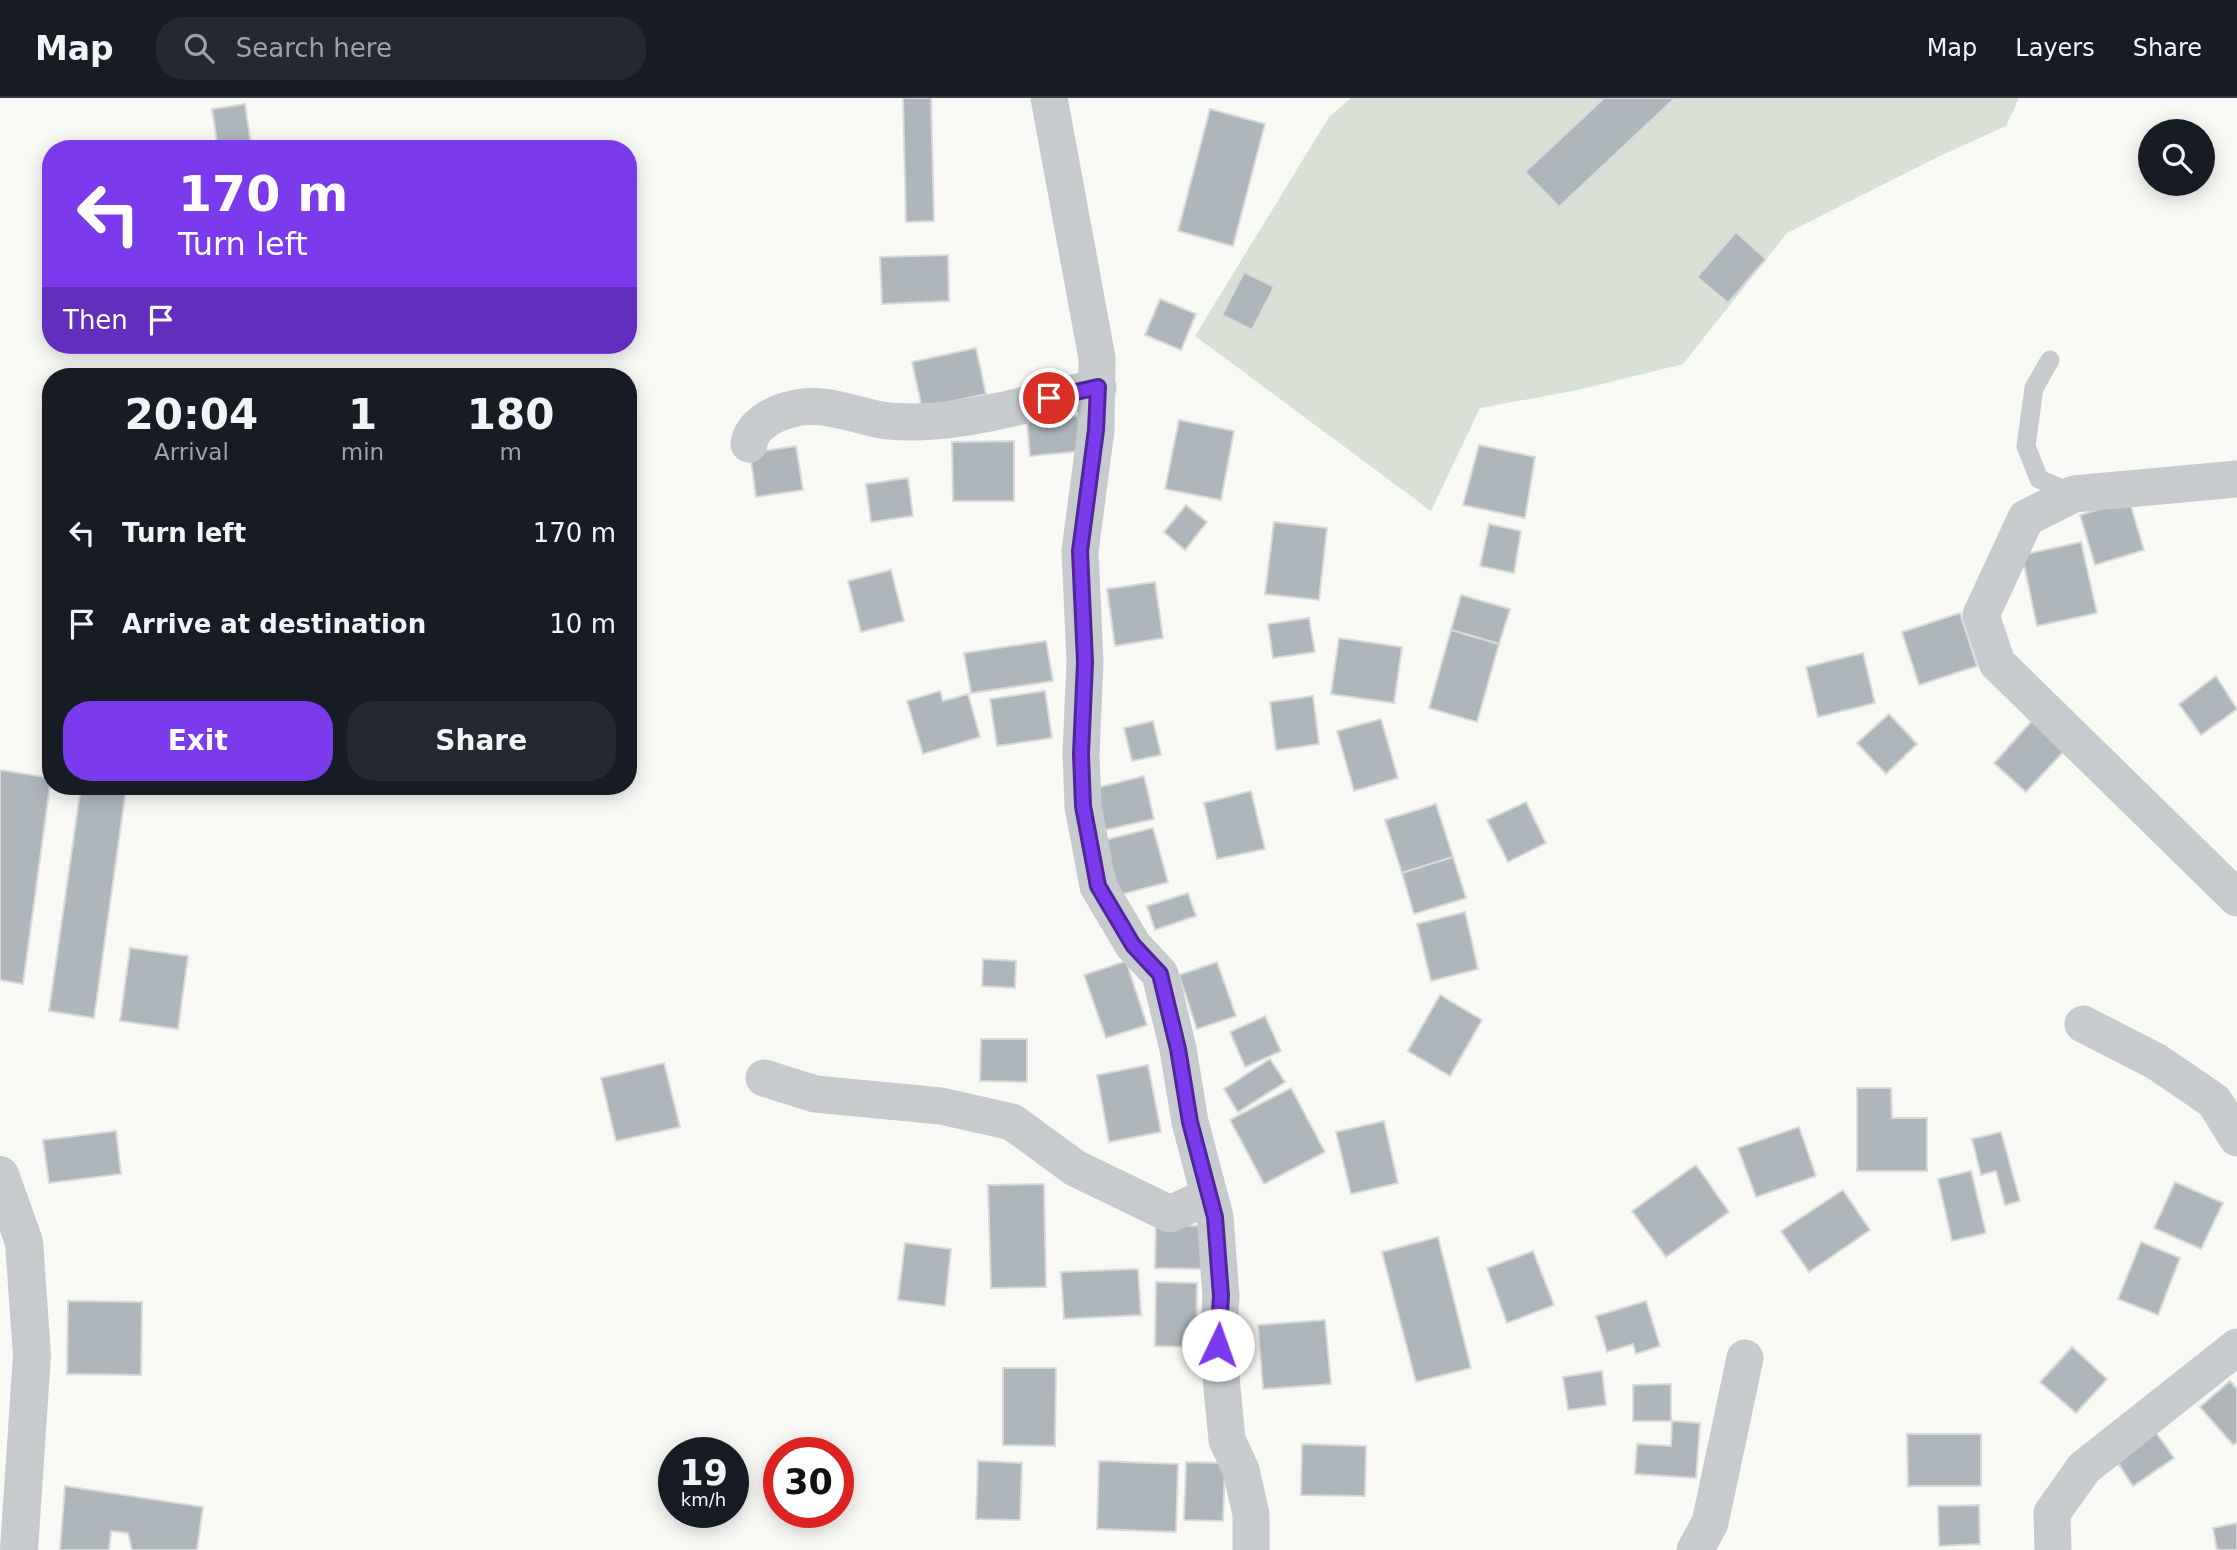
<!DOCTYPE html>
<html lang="en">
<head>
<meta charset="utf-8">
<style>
  :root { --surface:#171b24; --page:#242831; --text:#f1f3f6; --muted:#9ea1a6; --line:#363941; --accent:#7c3aed }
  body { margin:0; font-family:"DejaVu Sans",sans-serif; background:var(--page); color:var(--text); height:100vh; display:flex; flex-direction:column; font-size:26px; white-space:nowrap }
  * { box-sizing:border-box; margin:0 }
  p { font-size:23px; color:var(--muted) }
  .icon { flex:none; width:38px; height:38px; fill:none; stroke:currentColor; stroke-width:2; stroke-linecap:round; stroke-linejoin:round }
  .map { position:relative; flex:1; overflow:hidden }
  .panel { position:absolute; left:42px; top:270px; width:595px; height:427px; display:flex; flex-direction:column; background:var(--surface); border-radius:28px; box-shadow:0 4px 18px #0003 }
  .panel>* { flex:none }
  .guide { position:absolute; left:42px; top:42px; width:595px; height:214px; border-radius:28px; box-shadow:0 4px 18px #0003; background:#7c3aed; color:#fff; overflow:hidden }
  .buttons { position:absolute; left:2138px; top:21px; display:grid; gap:14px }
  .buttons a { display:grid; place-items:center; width:77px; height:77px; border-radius:50%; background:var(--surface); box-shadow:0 4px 18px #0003; font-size:35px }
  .speed { position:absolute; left:658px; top:1339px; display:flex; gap:14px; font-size:35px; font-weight:700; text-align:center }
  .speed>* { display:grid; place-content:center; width:91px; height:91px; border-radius:50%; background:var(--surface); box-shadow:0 4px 18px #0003; line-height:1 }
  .speed small { font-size:18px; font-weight:400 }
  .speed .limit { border:10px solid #d22; background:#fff; color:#111 }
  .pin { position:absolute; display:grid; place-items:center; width:60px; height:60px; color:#fff; margin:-30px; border:4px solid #fff; border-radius:50%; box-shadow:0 2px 7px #0007 }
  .me { position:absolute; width:77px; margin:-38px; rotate:3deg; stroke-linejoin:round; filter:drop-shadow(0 0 5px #0008) }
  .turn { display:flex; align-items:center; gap:24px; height:147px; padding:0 21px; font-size:32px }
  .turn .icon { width:91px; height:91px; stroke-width:2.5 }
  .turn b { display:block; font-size:49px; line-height:60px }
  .then { display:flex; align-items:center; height:66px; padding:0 21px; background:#0003; gap:14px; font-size:26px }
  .eta { display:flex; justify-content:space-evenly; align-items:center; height:119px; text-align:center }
  .eta b { font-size:42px; font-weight:600; line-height:49px }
  .action { display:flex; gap:14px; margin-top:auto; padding:14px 21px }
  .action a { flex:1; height:80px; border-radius:28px; background:var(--accent); color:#fff; font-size:28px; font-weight:600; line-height:80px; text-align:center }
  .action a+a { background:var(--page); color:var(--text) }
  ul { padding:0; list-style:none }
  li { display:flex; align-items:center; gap:21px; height:91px; padding:0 21px }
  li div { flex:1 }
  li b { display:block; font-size:26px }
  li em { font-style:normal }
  header { display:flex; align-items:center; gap:42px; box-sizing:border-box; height:98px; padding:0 35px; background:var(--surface); border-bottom:2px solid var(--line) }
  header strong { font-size:33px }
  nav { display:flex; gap:38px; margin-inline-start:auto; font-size:24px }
  .search { width:490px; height:63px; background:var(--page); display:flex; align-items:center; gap:18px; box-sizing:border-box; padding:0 24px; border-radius:28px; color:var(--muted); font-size:26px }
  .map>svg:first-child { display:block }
</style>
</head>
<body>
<header>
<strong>Map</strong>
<div class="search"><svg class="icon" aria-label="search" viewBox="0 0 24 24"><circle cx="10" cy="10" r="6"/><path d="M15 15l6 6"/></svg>Search here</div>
<nav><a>Map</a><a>Layers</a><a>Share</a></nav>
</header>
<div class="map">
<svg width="2237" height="1452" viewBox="0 0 2237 1452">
  <rect width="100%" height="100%" fill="#f8f8f5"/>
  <!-- green -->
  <path fill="#d9e0d5" d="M1351 0H2019L2006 28 1942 57 1787 135 1683 266 1578 292 1480 310 1431 413 1195 238 1329 19Z"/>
  <!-- building -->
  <g fill="#aeb6bc" stroke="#d9dad7" stroke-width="2">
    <path d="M903 0H931L934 123 906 124Z"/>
    <path d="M1604 0H1675L1559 109 1525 74Z"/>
    <path d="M245 6 251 47 218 51 212 11Z"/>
    <path d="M1210 11 1265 26 1233 148 1178 133Z"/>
    <path d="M1736 134 1766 161 1728 205 1697 179Z"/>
    <path d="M948 157 949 203 882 206 880 159Z"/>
    <path d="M1244 174 1274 189 1252 232 1222 217Z"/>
    <path d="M1160 201 1196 216 1181 252 1145 237Z"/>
    <path d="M976 250 986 296 922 310 912 264Z"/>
    <path d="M1080 318 1083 353 1030 358 1027 322Z"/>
    <path d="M1179 322 1234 333 1221 402 1165 391Z"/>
    <path d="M1014 343V403H953L952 344Z"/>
    <path d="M1479 347 1535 359 1525 420 1463 407Z"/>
    <path d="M796 348 803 392 756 399 750 355Z"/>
    <path d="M908 380 913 418 871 424 866 386Z"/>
    <path d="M2129 402 2144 452 2095 467 2080 417Z"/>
    <path d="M1186 407 1207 424 1185 452 1164 434Z"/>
    <path d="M1274 424 1327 430 1319 502 1265 496Z"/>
    <path d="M1489 426 1521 433 1514 475 1480 468Z"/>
    <path d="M2081 444 2097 515 2037 528 2022 457Z"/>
    <path d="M891 472 904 523 861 534 848 483Z"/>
    <path d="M1155 484 1163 540 1115 548 1107 491Z"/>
    <path d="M1461 497 1510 511 1499 546 1451 532Z"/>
    <path d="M1960 515 1977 568 1919 587 1902 534Z"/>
    <path d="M1309 520 1315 554 1273 560 1268 526Z"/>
    <path d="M1451 532 1499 546 1477 624 1429 610Z"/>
    <path d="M1339 540 1402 549 1394 605 1331 596Z"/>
    <path d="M1046 543 1053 583 971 595 964 555Z"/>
    <path d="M1863 555 1875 605 1818 619 1806 569Z"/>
    <path d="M2216 578 2237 611 2201 637 2179 606Z"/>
    <path d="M940 593 943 603 968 596 980 639 923 656 907 603Z"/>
    <path d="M1045 593 1052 640 997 648 990 601Z"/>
    <path d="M1313 598 1319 646 1276 652 1270 604Z"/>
    <path d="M1889 616 1917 646 1886 676 1857 645Z"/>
    <path d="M1381 621 1398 680 1354 693 1337 633Z"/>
    <path d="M1153 623 1161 657 1132 663 1124 630Z"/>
    <path d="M2032 623 2064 653 2026 694 1994 665Z"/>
    <path d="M0 672 51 680 23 886 0 882Z"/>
    <path d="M1144 678 1154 721 1105 732 1096 690Z"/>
    <path d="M81 688 126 691 94 920 49 913Z"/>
    <path d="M1251 693 1265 751 1217 761 1204 705Z"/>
    <path d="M1526 704 1546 745 1508 764 1487 722Z"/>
    <path d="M1436 706 1453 759 1402 775 1385 722Z"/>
    <path d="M1153 730 1168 784 1119 797 1105 742Z"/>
    <path d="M1453 759 1466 800 1414 816 1402 775Z"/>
    <path d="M1188 795 1196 818 1155 832 1147 808Z"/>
    <path d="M1465 814 1478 871 1431 883 1417 826Z"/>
    <path d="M130 850 188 858 178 931 120 923Z"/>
    <path d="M983 861 1016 863 1015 890 982 888Z"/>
    <path d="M1126 863 1147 927 1106 940 1084 877Z"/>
    <path d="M1217 864 1236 918 1197 931 1179 877Z"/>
    <path d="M1440 897 1482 922 1450 978 1408 953Z"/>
    <path d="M1265 918 1281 953 1245 969 1230 934Z"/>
    <path d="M981 941H1027V984L980 983Z"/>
    <path d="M1270 961 1285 984 1238 1014 1224 991Z"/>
    <path d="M664 965 680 1029 616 1043 601 980Z"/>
    <path d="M1148 967 1161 1034 1109 1044 1097 977Z"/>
    <path d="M1291 990 1325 1054 1264 1086 1230 1022Z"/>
    <path d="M1857 990H1891L1892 1020H1927V1073H1857Z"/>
    <path d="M1384 1023 1398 1085 1351 1096 1336 1034Z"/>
    <path d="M1799 1029 1816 1078 1756 1099 1738 1050Z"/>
    <path d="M116 1033 121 1076 49 1085 43 1042Z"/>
    <path d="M2001 1034 2020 1103 2005 1107 1996 1073 1981 1077 1972 1041Z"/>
    <path d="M1696 1067 1729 1114 1666 1159 1632 1113Z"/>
    <path d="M1971 1073 1986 1135 1952 1143 1938 1081Z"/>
    <path d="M2175 1084 2223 1105 2201 1151 2154 1130Z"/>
    <path d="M1044 1086 1046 1189 991 1190 988 1087Z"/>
    <path d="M1843 1092 1870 1132 1809 1174 1781 1133Z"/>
    <path d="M1156 1127 1204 1128 1203 1171 1155 1170Z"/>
    <path d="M1438 1139 1471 1270 1416 1284 1382 1154Z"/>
    <path d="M2141 1144 2180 1160 2158 1217 2118 1201Z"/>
    <path d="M905 1145 951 1151 945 1208 898 1202Z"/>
    <path d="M1533 1153 1554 1207 1507 1225 1487 1170Z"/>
    <path d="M1138 1171 1141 1217 1064 1221 1061 1174Z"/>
    <path d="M1156 1184 1197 1185 1196 1249 1155 1248Z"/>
    <path d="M68 1203 142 1204 141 1277 67 1276Z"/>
    <path d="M1646 1203 1660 1248 1636 1256 1633 1246 1607 1254 1596 1218Z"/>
    <path d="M1325 1222 1331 1286 1263 1291 1258 1227Z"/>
    <path d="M2072 1249 2107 1281 2076 1315 2040 1284Z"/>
    <path d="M1003 1270H1056L1055 1348 1003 1347Z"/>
    <path d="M1602 1273 1606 1307 1568 1312 1563 1279Z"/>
    <path d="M2230 1283 2237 1291V1344L2233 1347 2200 1309Z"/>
    <path d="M1671 1286V1323H1633V1287Z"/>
    <path d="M1672 1323 1700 1325 1696 1380 1635 1376 1637 1346 1671 1348Z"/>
    <path d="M2152 1329 2174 1360 2133 1388 2112 1356Z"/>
    <path d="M1907 1336H1981V1388H1908Z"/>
    <path d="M1302 1346 1366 1348 1365 1398 1301 1397Z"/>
    <path d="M978 1363 1022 1365 1020 1422 976 1421Z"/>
    <path d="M1099 1363 1178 1366 1176 1434 1097 1431Z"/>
    <path d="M1186 1364 1225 1365 1223 1423 1184 1422Z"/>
    <path d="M65 1388 203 1409 197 1452H132L128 1435 111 1433 109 1452H60Z"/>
    <path d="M1979 1407 1980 1446 1939 1448 1938 1408Z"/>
    <path d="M2237 1425V1452H2217L2213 1430Z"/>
  </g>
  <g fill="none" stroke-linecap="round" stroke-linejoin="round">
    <!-- service -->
    <path stroke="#c7cbce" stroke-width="19" d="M2050 262 2034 290 2026 348 2039 381 2074 396"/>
    <!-- minor -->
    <g stroke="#c7cbce" stroke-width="37">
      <path d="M1049 0 1097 260 1096 332 1080 453 1085 564 1081 656 1083 708 1098 788 1133 847 1160 876 1178 951 1190 1024 1215 1119 1221 1198 1218 1247 1227 1342 1241 1372 1251 1416V1452"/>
      <path d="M749 346C752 325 777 314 796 310 825 304 854 317 881 322 893 324 907 324 918 324 979 322 1039 303 1098 289"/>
      <path d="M2237 381 2074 396 2026 420 1981 517 1997 565 2237 800"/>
      <path d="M2083 926 2157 964 2214 1003 2237 1040"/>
      <path d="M764 980 815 996 941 1008 1012 1024 1075 1070 1170 1116 1209 1098"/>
      <path d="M1695 1452 1710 1425 1745 1260"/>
      <path d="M2053 1452 2052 1415 2084 1370 2237 1249"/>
    </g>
    <!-- tertiary -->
    <path stroke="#c7cbce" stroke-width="38" d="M0 1077 24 1144 32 1257 19 1452"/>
  </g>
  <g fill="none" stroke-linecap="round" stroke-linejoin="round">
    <defs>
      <path id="route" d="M1049 300 1098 289 1096 332 1080 453 1085 564 1081 656 1083 708 1098 788 1133 847 1160 876 1178 951 1190 1024 1215 1119 1221 1198 1218 1247"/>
    </defs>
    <!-- route casing -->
    <use href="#route" stroke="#51269a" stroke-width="18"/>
    <!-- route -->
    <use href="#route" stroke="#7c3aed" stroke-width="12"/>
  </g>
</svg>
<div class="buttons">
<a><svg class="icon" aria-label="search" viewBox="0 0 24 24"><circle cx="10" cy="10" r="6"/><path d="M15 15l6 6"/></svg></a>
</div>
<div class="speed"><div>19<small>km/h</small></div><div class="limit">30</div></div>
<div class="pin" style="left:1049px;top:300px;background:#d93025"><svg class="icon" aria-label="arrive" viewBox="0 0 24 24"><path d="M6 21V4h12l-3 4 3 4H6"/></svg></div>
<svg class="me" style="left:1218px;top:1247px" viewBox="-20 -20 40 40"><circle r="19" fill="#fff"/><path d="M0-13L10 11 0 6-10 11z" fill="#7c3aed"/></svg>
<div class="guide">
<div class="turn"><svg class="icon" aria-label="left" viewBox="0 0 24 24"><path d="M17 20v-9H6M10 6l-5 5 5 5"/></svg><div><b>170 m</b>Turn left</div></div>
<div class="then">Then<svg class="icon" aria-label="arrive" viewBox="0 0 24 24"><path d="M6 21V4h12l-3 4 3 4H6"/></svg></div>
</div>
<section class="panel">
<div class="eta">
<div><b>20:04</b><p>Arrival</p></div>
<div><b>1</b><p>min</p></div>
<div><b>180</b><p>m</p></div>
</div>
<ul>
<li><svg class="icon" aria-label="left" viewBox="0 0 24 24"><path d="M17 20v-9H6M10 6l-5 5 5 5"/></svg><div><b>Turn left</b></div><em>170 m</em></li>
<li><svg class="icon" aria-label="arrive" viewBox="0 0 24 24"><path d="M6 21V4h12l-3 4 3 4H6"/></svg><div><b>Arrive at destination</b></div><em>10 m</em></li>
</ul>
<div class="action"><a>Exit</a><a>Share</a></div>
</section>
</div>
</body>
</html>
